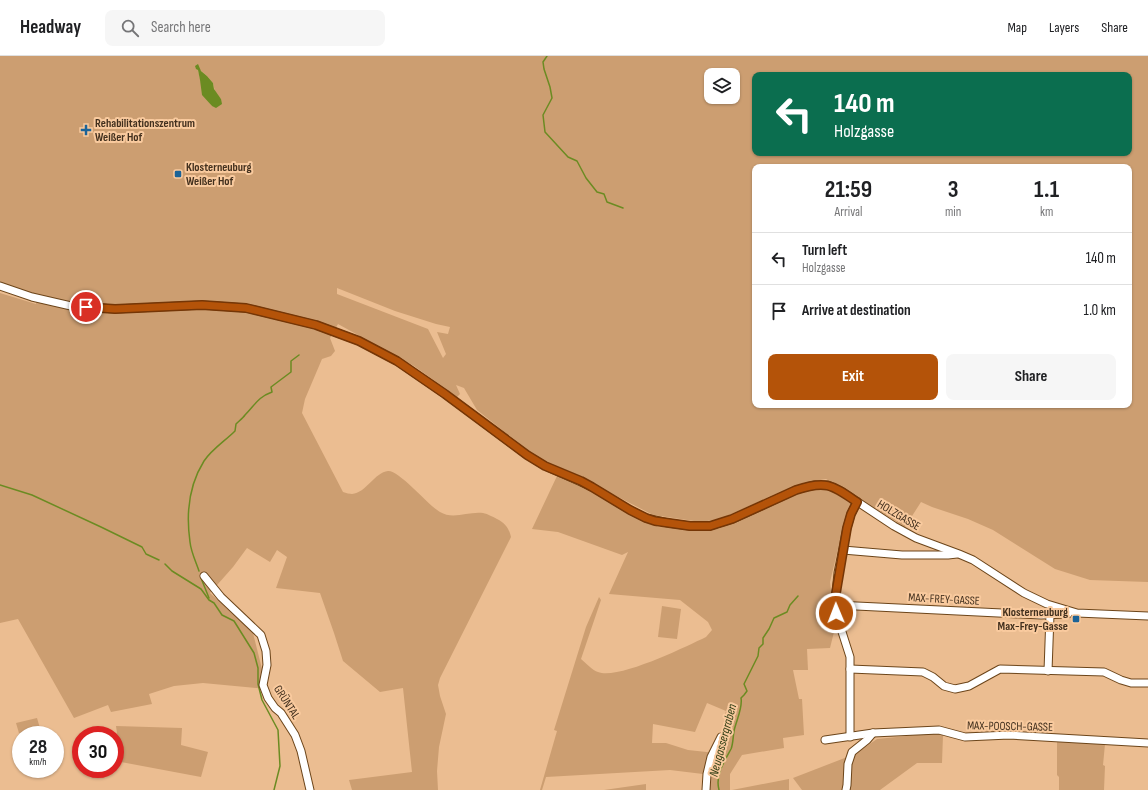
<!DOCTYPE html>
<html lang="en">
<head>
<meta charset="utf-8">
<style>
  :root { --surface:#fff; --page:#f6f6f6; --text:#202124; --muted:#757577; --line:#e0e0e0; --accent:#b45309 }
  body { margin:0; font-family:"Sofia Sans Condensed",sans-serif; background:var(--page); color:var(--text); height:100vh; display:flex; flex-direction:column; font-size:15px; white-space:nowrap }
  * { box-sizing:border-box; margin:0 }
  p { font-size:13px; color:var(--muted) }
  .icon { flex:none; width:22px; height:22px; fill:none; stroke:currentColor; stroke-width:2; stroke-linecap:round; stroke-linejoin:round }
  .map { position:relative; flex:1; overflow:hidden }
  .sheet { position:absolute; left:752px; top:108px; width:380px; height:244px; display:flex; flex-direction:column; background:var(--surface); border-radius:8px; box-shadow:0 1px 3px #0004 }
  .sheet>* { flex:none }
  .banner { position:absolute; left:752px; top:16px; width:380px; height:84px; border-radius:8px; box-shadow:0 1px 3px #0004; background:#0b6e4f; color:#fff; overflow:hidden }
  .fabs { position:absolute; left:704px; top:12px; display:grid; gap:8px }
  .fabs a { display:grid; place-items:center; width:36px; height:36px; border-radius:8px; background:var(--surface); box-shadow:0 1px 3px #0004; font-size:20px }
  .speed { position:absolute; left:12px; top:670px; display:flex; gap:8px; font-size:20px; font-weight:700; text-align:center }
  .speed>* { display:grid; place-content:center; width:52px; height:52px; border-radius:50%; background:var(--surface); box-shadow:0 1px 3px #0004; line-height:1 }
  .speed small { font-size:10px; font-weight:400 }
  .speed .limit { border:6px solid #d22; background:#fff; color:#111 }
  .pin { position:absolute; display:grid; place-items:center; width:34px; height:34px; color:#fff; margin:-17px; border:2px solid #fff; border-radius:50%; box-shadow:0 1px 4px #0007 }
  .me { position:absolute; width:44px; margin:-22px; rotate:359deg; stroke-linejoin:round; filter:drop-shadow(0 0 3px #0008) }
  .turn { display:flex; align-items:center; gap:14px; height:84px; padding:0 16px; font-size:18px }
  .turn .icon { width:52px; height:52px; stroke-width:2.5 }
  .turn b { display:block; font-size:28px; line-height:34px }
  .eta { display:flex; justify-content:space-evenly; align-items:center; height:68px; text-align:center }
  .eta b { font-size:24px; font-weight:700; line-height:28px }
  .action { display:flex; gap:8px; margin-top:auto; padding:8px 16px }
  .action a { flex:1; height:46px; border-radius:8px; background:var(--accent); color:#fff; font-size:16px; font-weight:700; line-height:46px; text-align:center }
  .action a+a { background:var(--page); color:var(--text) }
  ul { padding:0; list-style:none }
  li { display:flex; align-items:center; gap:12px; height:52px; padding:0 16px; border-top:1px solid var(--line) }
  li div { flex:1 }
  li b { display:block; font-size:15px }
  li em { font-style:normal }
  header { display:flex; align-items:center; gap:24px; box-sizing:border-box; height:56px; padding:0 20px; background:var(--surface); border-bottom:1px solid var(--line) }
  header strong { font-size:19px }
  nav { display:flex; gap:22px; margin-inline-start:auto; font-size:14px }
  .search { width:280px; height:36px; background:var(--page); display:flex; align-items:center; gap:10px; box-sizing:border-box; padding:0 14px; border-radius:8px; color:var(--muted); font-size:15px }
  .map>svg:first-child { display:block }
</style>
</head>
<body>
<header>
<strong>Headway</strong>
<div class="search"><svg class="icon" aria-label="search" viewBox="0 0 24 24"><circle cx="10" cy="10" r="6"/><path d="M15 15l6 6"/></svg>Search here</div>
<nav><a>Map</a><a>Layers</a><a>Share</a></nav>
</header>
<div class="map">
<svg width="1148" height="734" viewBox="0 0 1148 734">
  <rect width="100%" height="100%" fill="#ebbd91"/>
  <!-- green -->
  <g fill="#cc9e71" fill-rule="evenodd">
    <path d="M0 0H1148V526L1090 524 1055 513 993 474 968 463 932 451 921 446 905 471 846 434 826 423 803 427 782 435 720 463 701 466 653 459 599 431 535 400 477 354 464 332 456 329 460 338 457 341 414 310 338 268 330 282 335 295 331 300 322 303 305 343 302 357 343 436C346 437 350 438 352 438 366 437 375 416 388 415 399 414 429 450 440 456 453 464 469 455 483 457 488 458 493 461 497 463 505 467 509 472 511 481L440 622 438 629 440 640 446 658 439 691 437 715 438 734H352L349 724 412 716 403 632 380 636 343 605 334 577 320 537 276 532 287 501 277 494 270 506 247 492 233 511 210 537 253 577 267 633 203 627 174 630 149 638 152 648 111 656 108 649 74 662 18 563 0 567V237L36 248 37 240 0 227ZM199 13 207 20 213 27 215 36 221 43 212 50C203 40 201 26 198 14ZM711 19H733V41H711ZM755 19H1129V97H755ZM755 111H1129V349H755ZM337 232 395 255 436 268 450 271 448 278 437 276 446 298 443 302 428 273 337 238Z"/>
    <path d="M557 420 573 425 659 468 657 471 718 473 742 463 795 437 814 431 827 432 837 435 852 445 846 460 830 526 835 572 830 592 807 593 808 614H793L799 643H802L804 679 783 682 784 692 742 699 730 718V734H705L703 718 670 714 546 721 542 734H540L557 675 554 674 586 571 599 541 601 544 581 603C585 606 593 615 598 616 618 624 685 591 706 581L712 574 708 566 680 544 609 538 628 496 622 499 558 476 532 473ZM707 647 726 655 716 697 688 694 666 687H652L653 668 695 676Z"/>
    <path d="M662 550 681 553 677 583 658 581Z"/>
    <path d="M37 662 42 679H21V684L16 667Z"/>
    <path d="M116 670 182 672 181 689 208 696 201 721 121 706Z"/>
    <path d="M937 677 943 679 942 707H917L880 734H802L793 722 855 698 877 683Z"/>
    <path d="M1057 686 1105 688 1103 709 1105 710 1104 734H1059V721L1057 719Z"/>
    <path d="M789 723V734H732Z"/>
    <path d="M646 728V734H604Z"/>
  </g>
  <!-- water -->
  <path fill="#6b8b22" d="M198 8 201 15 207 20 213 27 214 33 221 43 222 48 216 52 212 50 202 39 200 24 198 14 196 13 195 10Z"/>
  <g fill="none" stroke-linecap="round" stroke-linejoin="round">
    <!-- stream -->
    <g stroke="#6b8b22" stroke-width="1.5">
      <path d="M547 0 543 6 544 13 550 31 552 42 543 59 545 76 568 101 577 105 586 122 597 136 604 138 607 146 623 152"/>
      <path d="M0 429 32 439 101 471 142 491 146 498 159 504"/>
      <path d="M165 508 172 515 201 533 209 544 214 547 222 559 234 565 254 597 258 612V628L262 644 278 674 280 710 274 734"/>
      <path d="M199 515C196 506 191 496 190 486 186 458 189 429 204 405 212 393 225 385 235 375L236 368C239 365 243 362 245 359 255 349 258 341 272 336L271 331 291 316V305L299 299"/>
      <path d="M201 522 209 542"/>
      <path d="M719 734C715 719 724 706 731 693 733 689 733 681 734 675 736 665 743 652 741 642L744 639 747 635 744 628 758 600 759 592 763 588V582L769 573 774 562 787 556 790 549 798 540"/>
    </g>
    <defs>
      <g id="minor">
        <path d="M0 230 32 241 71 250 115 253 202 249 246 252 316 269 359 285 397 305 445 338 527 399 545 410 592 431 630 454 646 462 668 467 690 470H710L733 463 796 434 814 429H828L841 435 894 470 916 482 959 498 973 504 1024 537 1047 548 1077 557 1148 560"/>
        <path d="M843 494 902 499H948L957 498"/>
        <path d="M204 520 221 541 261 579 266 595 267 609 263 629 268 642 275 652 281 657 295 679 301 695 310 734"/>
        <path d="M836 549 1041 559 1068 558"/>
        <path d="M850 613 923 616 933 621 944 630 955 633 969 630 1000 613 1104 616 1121 624 1131 627H1148"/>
        <path d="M1048 615 1050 559"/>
        <path d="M850 681V601L836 557V537L838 517 847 472 851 458 857 446"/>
        <path d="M825 684 873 677 939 674 965 681 1009 679 1148 687"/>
        <path d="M706 734 707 718 711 701 721 681"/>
        <path d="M846 734 847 729 848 708 852 696 867 684 873 677"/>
      </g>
    </defs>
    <!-- minor casing -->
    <use href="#minor" stroke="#6c451a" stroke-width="9"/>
    <!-- minor -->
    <use href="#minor" stroke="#fff" stroke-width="7"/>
  </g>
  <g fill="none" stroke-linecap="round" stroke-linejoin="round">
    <defs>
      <path id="route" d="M86 251 115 253 202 249 246 252 316 269 359 285 397 305 445 338 527 399 545 410 581 425 592 431 630 454 646 462 655 465 690 470H710L732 463 796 434C826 424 832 429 857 446L851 458 847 472 836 537V557"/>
    </defs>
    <!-- route casing -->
    <use href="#route" stroke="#753606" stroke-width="10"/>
    <!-- route -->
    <use href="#route" stroke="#b45309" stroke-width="7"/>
  </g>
  <!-- markers -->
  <g fill="#1b6397" stroke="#f9ca9e" stroke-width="1.5">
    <path d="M84 68h4v4h4v4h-4v4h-4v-4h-4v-4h4z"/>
    <rect x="174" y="114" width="8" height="8" rx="2"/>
    <rect x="1072" y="559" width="8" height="8" rx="2"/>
  </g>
  <g text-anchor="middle" stroke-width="4" stroke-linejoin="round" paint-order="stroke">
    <!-- poi labels -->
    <g font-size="12" font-weight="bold" fill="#42301e" stroke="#f9ca9e" text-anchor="start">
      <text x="95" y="71">Rehabilitationszentrum<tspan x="95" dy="14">Weißer Hof</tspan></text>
      <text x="186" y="115">Klosterneuburg<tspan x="186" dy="14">Weißer Hof</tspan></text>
      <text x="1068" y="560" text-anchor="end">Klosterneuburg<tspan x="1068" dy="14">Max-Frey-Gasse</tspan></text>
    </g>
    <!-- street labels -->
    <g font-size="12" fill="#42301e" stroke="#f9ca9e">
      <text transform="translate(899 459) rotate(31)" y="4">HOLZGASSE</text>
      <text transform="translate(944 543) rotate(3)" y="4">MAX-FREY-GASSE</text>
      <text transform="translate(287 646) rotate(57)" y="4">GRÜNTAL</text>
      <text transform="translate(1010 670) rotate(1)" y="4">MAX-POOSCH-GASSE</text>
    </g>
    <!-- water labels -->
    <g font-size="13" font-style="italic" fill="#323f16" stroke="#f9ca9e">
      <text transform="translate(722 684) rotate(-75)" y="5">Neugassergraben</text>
    </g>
  </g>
</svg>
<div class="fabs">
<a><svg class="icon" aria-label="layers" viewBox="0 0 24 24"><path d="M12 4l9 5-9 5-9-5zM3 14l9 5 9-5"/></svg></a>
</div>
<div class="speed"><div>28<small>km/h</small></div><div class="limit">30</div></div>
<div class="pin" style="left:86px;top:251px;background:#d93025"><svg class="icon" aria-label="arrive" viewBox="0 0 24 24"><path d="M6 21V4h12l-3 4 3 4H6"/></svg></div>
<svg class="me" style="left:836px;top:557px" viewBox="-20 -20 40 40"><circle r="17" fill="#b45309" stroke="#fff" stroke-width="3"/><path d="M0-11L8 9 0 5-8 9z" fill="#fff"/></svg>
<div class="banner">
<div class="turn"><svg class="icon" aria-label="left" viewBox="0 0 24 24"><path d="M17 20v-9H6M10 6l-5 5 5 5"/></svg><div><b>140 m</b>Holzgasse</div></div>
</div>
<section class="sheet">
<div class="eta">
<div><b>21:59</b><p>Arrival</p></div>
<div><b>3</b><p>min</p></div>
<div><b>1.1</b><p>km</p></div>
</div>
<ul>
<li><svg class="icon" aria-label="left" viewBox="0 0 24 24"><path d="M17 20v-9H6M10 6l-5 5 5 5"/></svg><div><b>Turn left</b><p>Holzgasse</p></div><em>140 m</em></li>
<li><svg class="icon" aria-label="arrive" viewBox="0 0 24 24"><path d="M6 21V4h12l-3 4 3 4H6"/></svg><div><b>Arrive at destination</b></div><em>1.0 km</em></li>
</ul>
<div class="action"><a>Exit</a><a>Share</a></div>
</section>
</div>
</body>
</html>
